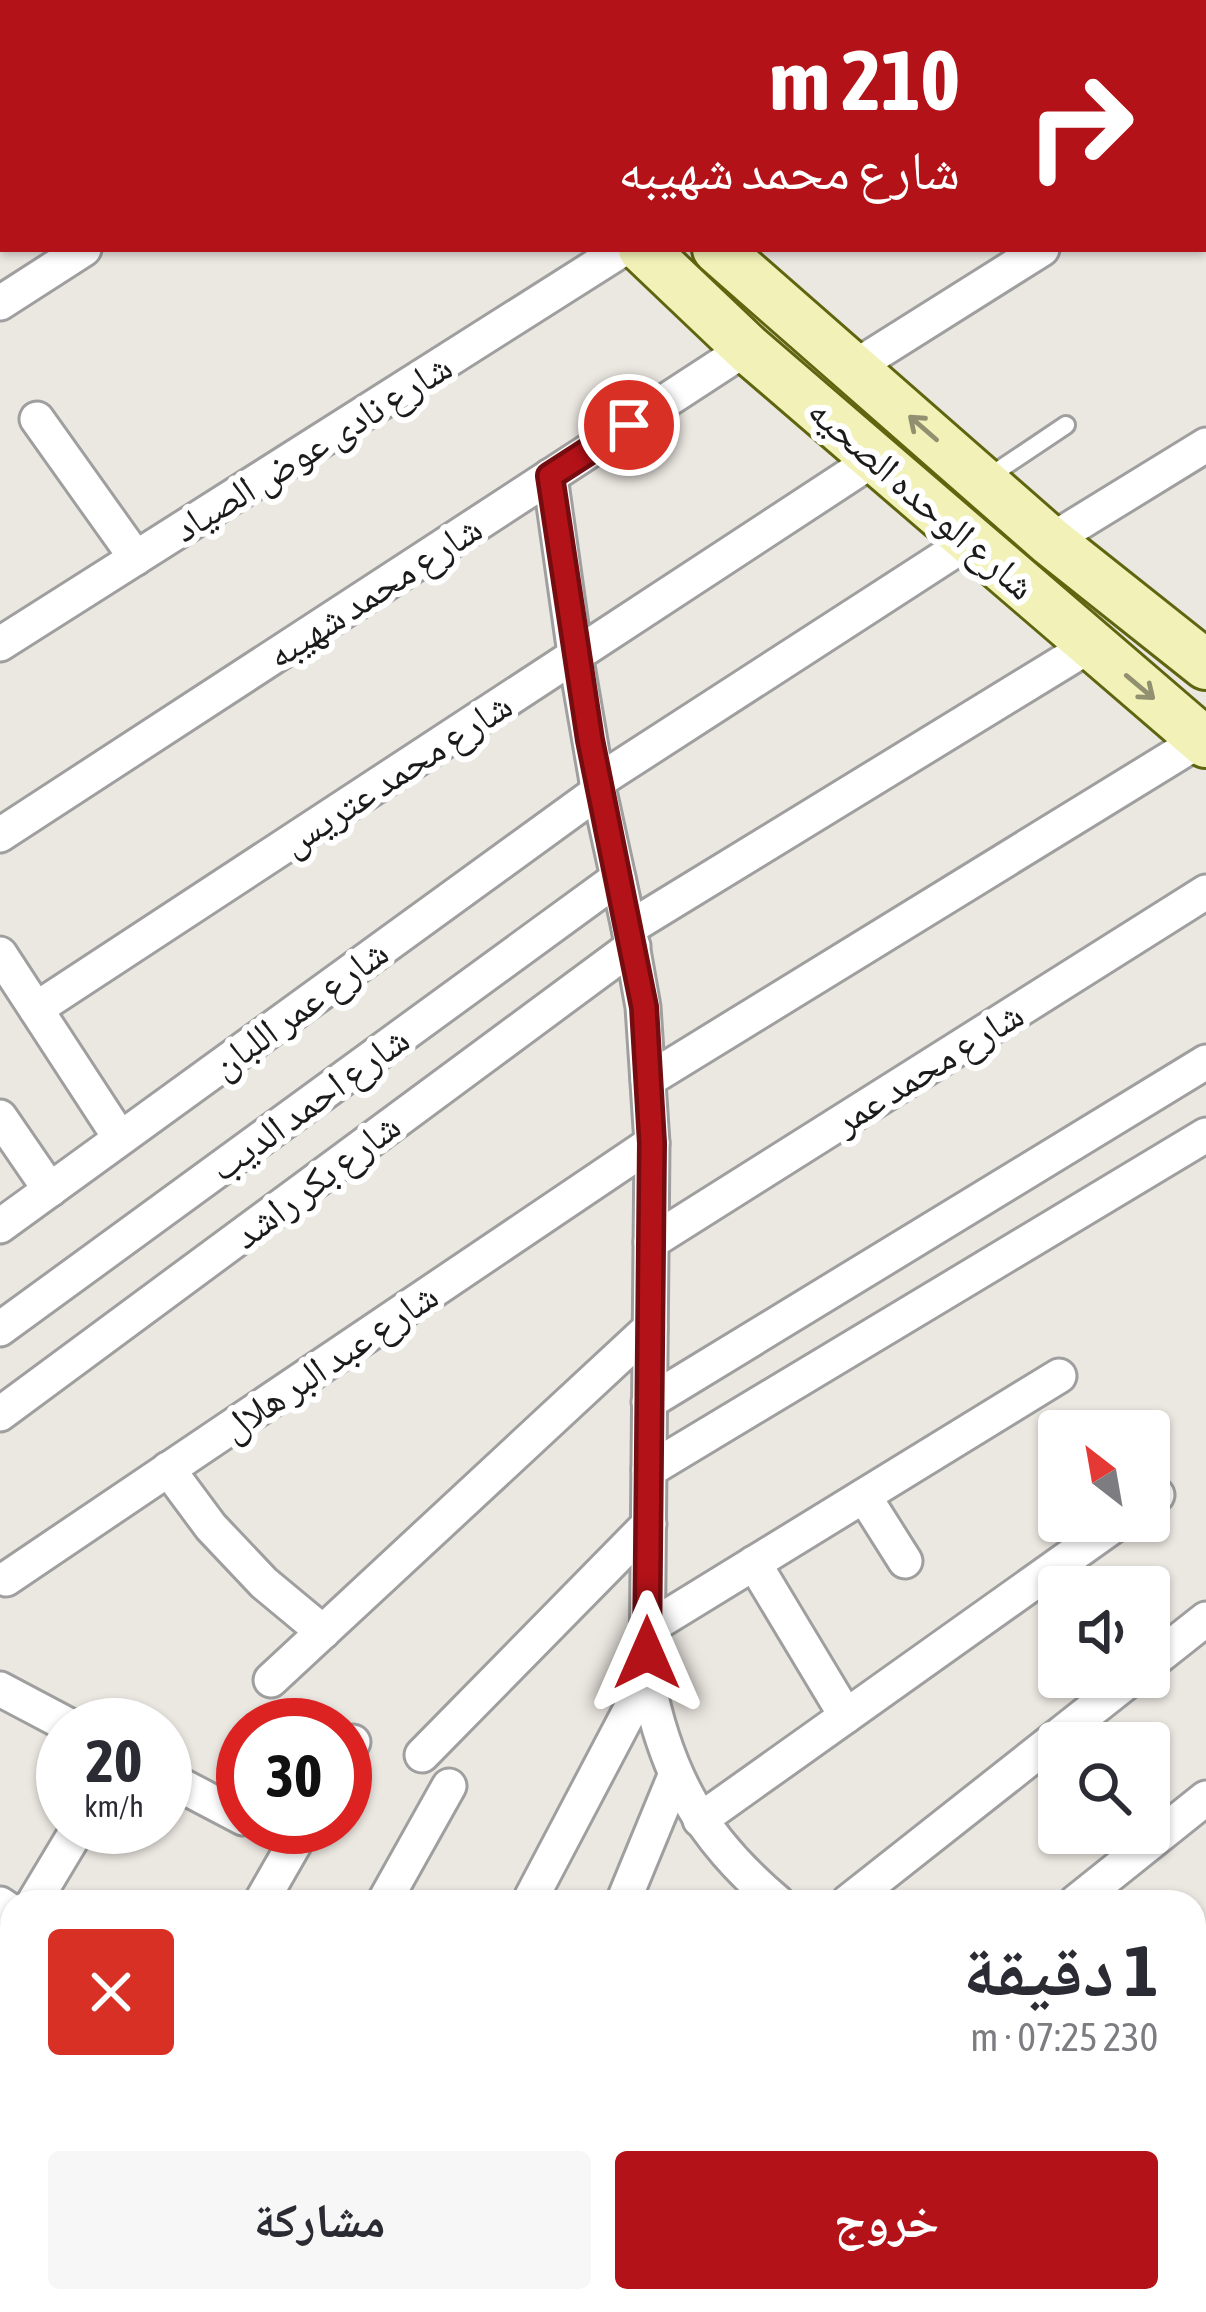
<!DOCTYPE html>
<html lang="ar">
<head>
<meta charset="utf-8">
<style>
  :root { --surface:#fff; --page:#f7f7f7; --text:#2b2b33; --muted:#7c7c81; --accent:#b31218 }
  body { margin:0; font-family:"Asap Condensed","Noto Naskh Arabic",sans-serif; background:var(--page); color:var(--text); direction:rtl; height:100vh; display:flex; flex-direction:column; font-size:45px; white-space:nowrap }
  * { box-sizing:border-box; margin:0 }
  p { font-size:39px; color:var(--muted) }
  .icon { flex:none; width:66px; height:66px; fill:none; stroke:currentColor; stroke-width:2; stroke-linecap:round; stroke-linejoin:round }
  .map { position:relative; flex:1; overflow:hidden; direction:ltr }
  .drawer { position:absolute; left:0px; top:1890px; width:1206px; height:423px; display:flex; flex-direction:column; background:var(--surface); border-radius:36px 36px 0 0; box-shadow:0 3px 9px #0004; direction:rtl }
  .drawer>* { flex:none }
  .top-card { position:absolute; left:0px; top:0px; width:1206px; height:252px; box-shadow:0 3px 9px #0004; direction:rtl; background:#b31218; color:#fff; overflow:hidden }
  .needle { width:78px; rotate:329deg }
  .tools { position:absolute; left:1038px; top:1410px; display:grid; gap:24px }
  .tools a { display:grid; place-items:center; width:132px; height:132px; border-radius:12px; background:var(--surface); box-shadow:0 3px 9px #0004; font-size:60px }
  .speed { position:absolute; left:36px; top:1698px; display:flex; gap:24px; font-size:60px; font-weight:700; text-align:center }
  .speed>* { display:grid; place-content:center; width:156px; height:156px; border-radius:50%; background:var(--surface); box-shadow:0 3px 9px #0004; line-height:1 }
  .speed small { font-size:30px; font-weight:400 }
  .speed .limit { border:18px solid #d22; background:#fff; color:#111 }
  .pin { position:absolute; display:grid; place-items:center; width:102px; height:102px; color:#fff; margin:-51px; border:6px solid #fff; border-radius:50%; box-shadow:0 3px 12px #0007 }
  .me { position:absolute; width:132px; margin:-66px; rotate:0deg; stroke-linejoin:round; filter:drop-shadow(0 0 9px #0008) }
  .turn { display:flex; align-items:center; gap:42px; height:252px; padding:0 48px; font-size:54px }
  .turn .icon { width:156px; height:156px; stroke-width:2.5 }
  .turn b { display:block; font-size:84px; line-height:102px }
  .round { display:grid; place-items:center; flex:none; width:126px; height:126px; border-radius:12px; background:var(--page) }
  .head { display:flex; align-items:center; justify-content:space-between; height:204px; padding:0 48px }
  h1 { font-size:72px; font-weight:700; line-height:90px }
  .action { display:flex; gap:24px; margin-top:auto; padding:24px 48px }
  .action a { flex:1; height:138px; border-radius:12px; background:var(--accent); color:#fff; font-size:48px; font-weight:700; line-height:138px; text-align:center }
  .action a+a { background:var(--page); color:var(--text) }
  .map>svg:first-child { display:block }
</style>
</head>
<body>
<div class="map">
<svg width="1206" height="2312" viewBox="0 0 1206 2312">
  <rect width="100%" height="100%" fill="#ebe7e1"/>
  <g fill="none" stroke-linecap="round" stroke-linejoin="round">
    <defs>
      <path id="lane" d="M984 480 1066 425"/>
      <g id="street">
        <path d="M104 0 108 3"/>
        <path d="M637 3 638 0"/>
        <path d="M852 3 857 0"/>
        <path d="M1144 3 1148 0"/>
        <path d="M1203 147 1206 145"/>
        <path d="M0 303 84 249"/>
        <path d="M853 368 1042 249"/>
        <path d="M37 419 136 558"/>
        <path d="M550 476 575 654 597 782 629 928 643 1007 652 1143 647 1678C666 1775 701 1838 777 1902"/>
        <path d="M1050 541 1206 445"/>
        <path d="M0 644 623 249"/>
        <path d="M597 782 971 540"/>
        <path d="M0 835 747 348"/>
        <path d="M629 928 1091 645"/>
        <path d="M0 954 120 1138"/>
        <path d="M36 1009 876 458"/>
        <path d="M648 1080 1202 739"/>
        <path d="M0 1117 50 1190"/>
        <path d="M0 1226 599 791"/>
        <path d="M651 1242 1206 892"/>
        <path d="M0 1329 618 878"/>
        <path d="M649 1402 1206 1062"/>
        <path d="M0 1414 633 946"/>
        <path d="M168 1469 211 1527 264 1583 323 1632"/>
        <path d="M649 1470 1206 1135"/>
        <path d="M864 1496 905 1561"/>
        <path d="M1149 1501 1157 1495"/>
        <path d="M754 1563 846 1716"/>
        <path d="M6 1579 652 1143"/>
        <path d="M647 1629 1059 1376"/>
        <path d="M1149 1664 1206 1619"/>
        <path d="M271 1680 650 1328"/>
        <path d="M0 1689 68 1725"/>
        <path d="M422 1755 649 1524"/>
        <path d="M345 1756 353 1742"/>
        <path d="M165 1777 243 1818"/>
        <path d="M700 1820 1120 1521"/>
        <path d="M34 1902 79 1827"/>
        <path d="M261 1902 304 1827"/>
        <path d="M384 1902 449 1786"/>
        <path d="M529 1902 647 1678"/>
        <path d="M623 1902 675 1776"/>
        <path d="M848 1902 1133 1677"/>
        <path d="M1076 1902 1206 1798"/>
        <path d="M0 1904 12 1912"/>
        <path d="M468 2301 479 2312"/>
        <path d="M1093 2312 1106 2301"/>
      </g>
      <g id="secondary">
        <path d="M377 0 380 3"/>
        <path d="M460 0 463 3"/>
        <path d="M643 249 747 348 1206 743"/>
        <path d="M717 249 1050 541 1206 665"/>
      </g>
    </defs>
    <!-- lane casing -->
    <use href="#lane" stroke="#9f9f9f" stroke-width="22"/>
    <!-- street casing -->
    <use href="#street" stroke="#9f9f9f" stroke-width="39"/>
    <!-- secondary casing -->
    <use href="#secondary" stroke="#5f650e" stroke-width="54"/>
    <!-- lane -->
    <use href="#lane" stroke="#fff" stroke-width="16"/>
    <!-- street -->
    <use href="#street" stroke="#fff" stroke-width="33"/>
    <!-- secondary -->
    <use href="#secondary" stroke="#f2f2b8" stroke-width="48"/>
  </g>
  <!-- one-way arrows -->
  <defs><path id="oneway-shaft" d="M-6 0H5M1.5-3L5.5 0L1.5 3" fill="none" stroke-width="1.6" stroke-linecap="round" stroke-linejoin="round" transform="scale(3)"/></defs>
  <g stroke="#919171">
    <use href="#oneway-shaft" transform="translate(923 428) rotate(-139)"/>
    <use href="#oneway-shaft" transform="translate(1140 687) rotate(40)"/>
  </g>
  <g fill="none" stroke-linecap="round" stroke-linejoin="round">
    <defs>
      <path id="route" d="M629 425 550 476 590 740 644 1007 652 1143 647 1653"/>
    </defs>
    <!-- route casing -->
    <use href="#route" stroke="#740c10" stroke-width="30"/>
    <!-- route -->
    <use href="#route" stroke="#b31218" stroke-width="21"/>
  </g>
  <g text-anchor="middle" stroke-width="12" stroke-linejoin="round" paint-order="stroke">
    <!-- street labels -->
    <g font-size="39" fill="#1b1b1b" stroke="#fff">
      <text transform="translate(312 447) rotate(-32)" y="14">شارع نادى عوض الصياد</text>
      <text transform="translate(922 498) rotate(41)" y="14">شارع الوحده الصحيه</text>
      <text transform="translate(374 591) rotate(-33)" y="14">شارع محمد شهيبه</text>
      <text transform="translate(396 773) rotate(-33)" y="14">شارع محمد عتريس</text>
      <text transform="translate(299 1008) rotate(-36)" y="14">شارع عمر اللبان</text>
      <text transform="translate(928 1067) rotate(-32)" y="14">شارع محمد عمر</text>
      <text transform="translate(309 1103) rotate(-36)" y="14">شارع احمد الديب</text>
      <text transform="translate(316 1180) rotate(-37)" y="14">شارع بكر راشد</text>
      <text transform="translate(329 1361) rotate(-34)" y="14">شارع عبد البر هلال</text>
    </g>
  </g>
</svg>
<div class="tools">
<a><svg class="needle" viewBox="-14 -14 28 28"><path d="M0-13l5 13h-10z" fill="#e53935"/><path d="M0 13l5-13h-10z" fill="#7c7c81"/></svg></a>
<a><svg class="icon" aria-label="sound" viewBox="0 0 24 24"><path d="M4 9h4l5-4v14l-5-4H4zM17 9q2 3 0 6"/></svg></a>
<a><svg class="icon" aria-label="search" viewBox="0 0 24 24"><circle cx="10" cy="10" r="6"/><path d="M15 15l6 6"/></svg></a>
</div>
<div class="speed"><div>20<small>km/h</small></div><div class="limit">30</div></div>
<div class="pin" style="left:629px;top:425px;background:#d93025"><svg class="icon" aria-label="arrive" viewBox="0 0 24 24"><path d="M6 21V4h12l-3 4 3 4H6"/></svg></div>
<svg class="me" style="left:647px;top:1653px" viewBox="-20 -20 40 40"><path d="M0-17L14 15 0 8-14 15z" fill="#b31218" stroke="#fff" stroke-width="4"/></svg>
<div class="top-card">
<div class="turn"><svg class="icon" aria-label="right" viewBox="0 0 24 24"><path d="M7 20v-9h11M14 6l5 5-5 5"/></svg><div><b>210 m</b>شارع محمد شهيبه</div></div>
</div>
<section class="drawer">
<div class="head"><div><h1>1 دقيقة</h1><p>230 m · 07:25</p></div><a class="round" style="background:#d93025;color:#fff"><svg class="icon" aria-label="close" viewBox="0 0 24 24"><path d="M6 6l12 12M18 6L6 18"/></svg></a></div>
<div class="action"><a>خروج</a><a>مشاركة</a></div>
</section>
</div>
</body>
</html>
